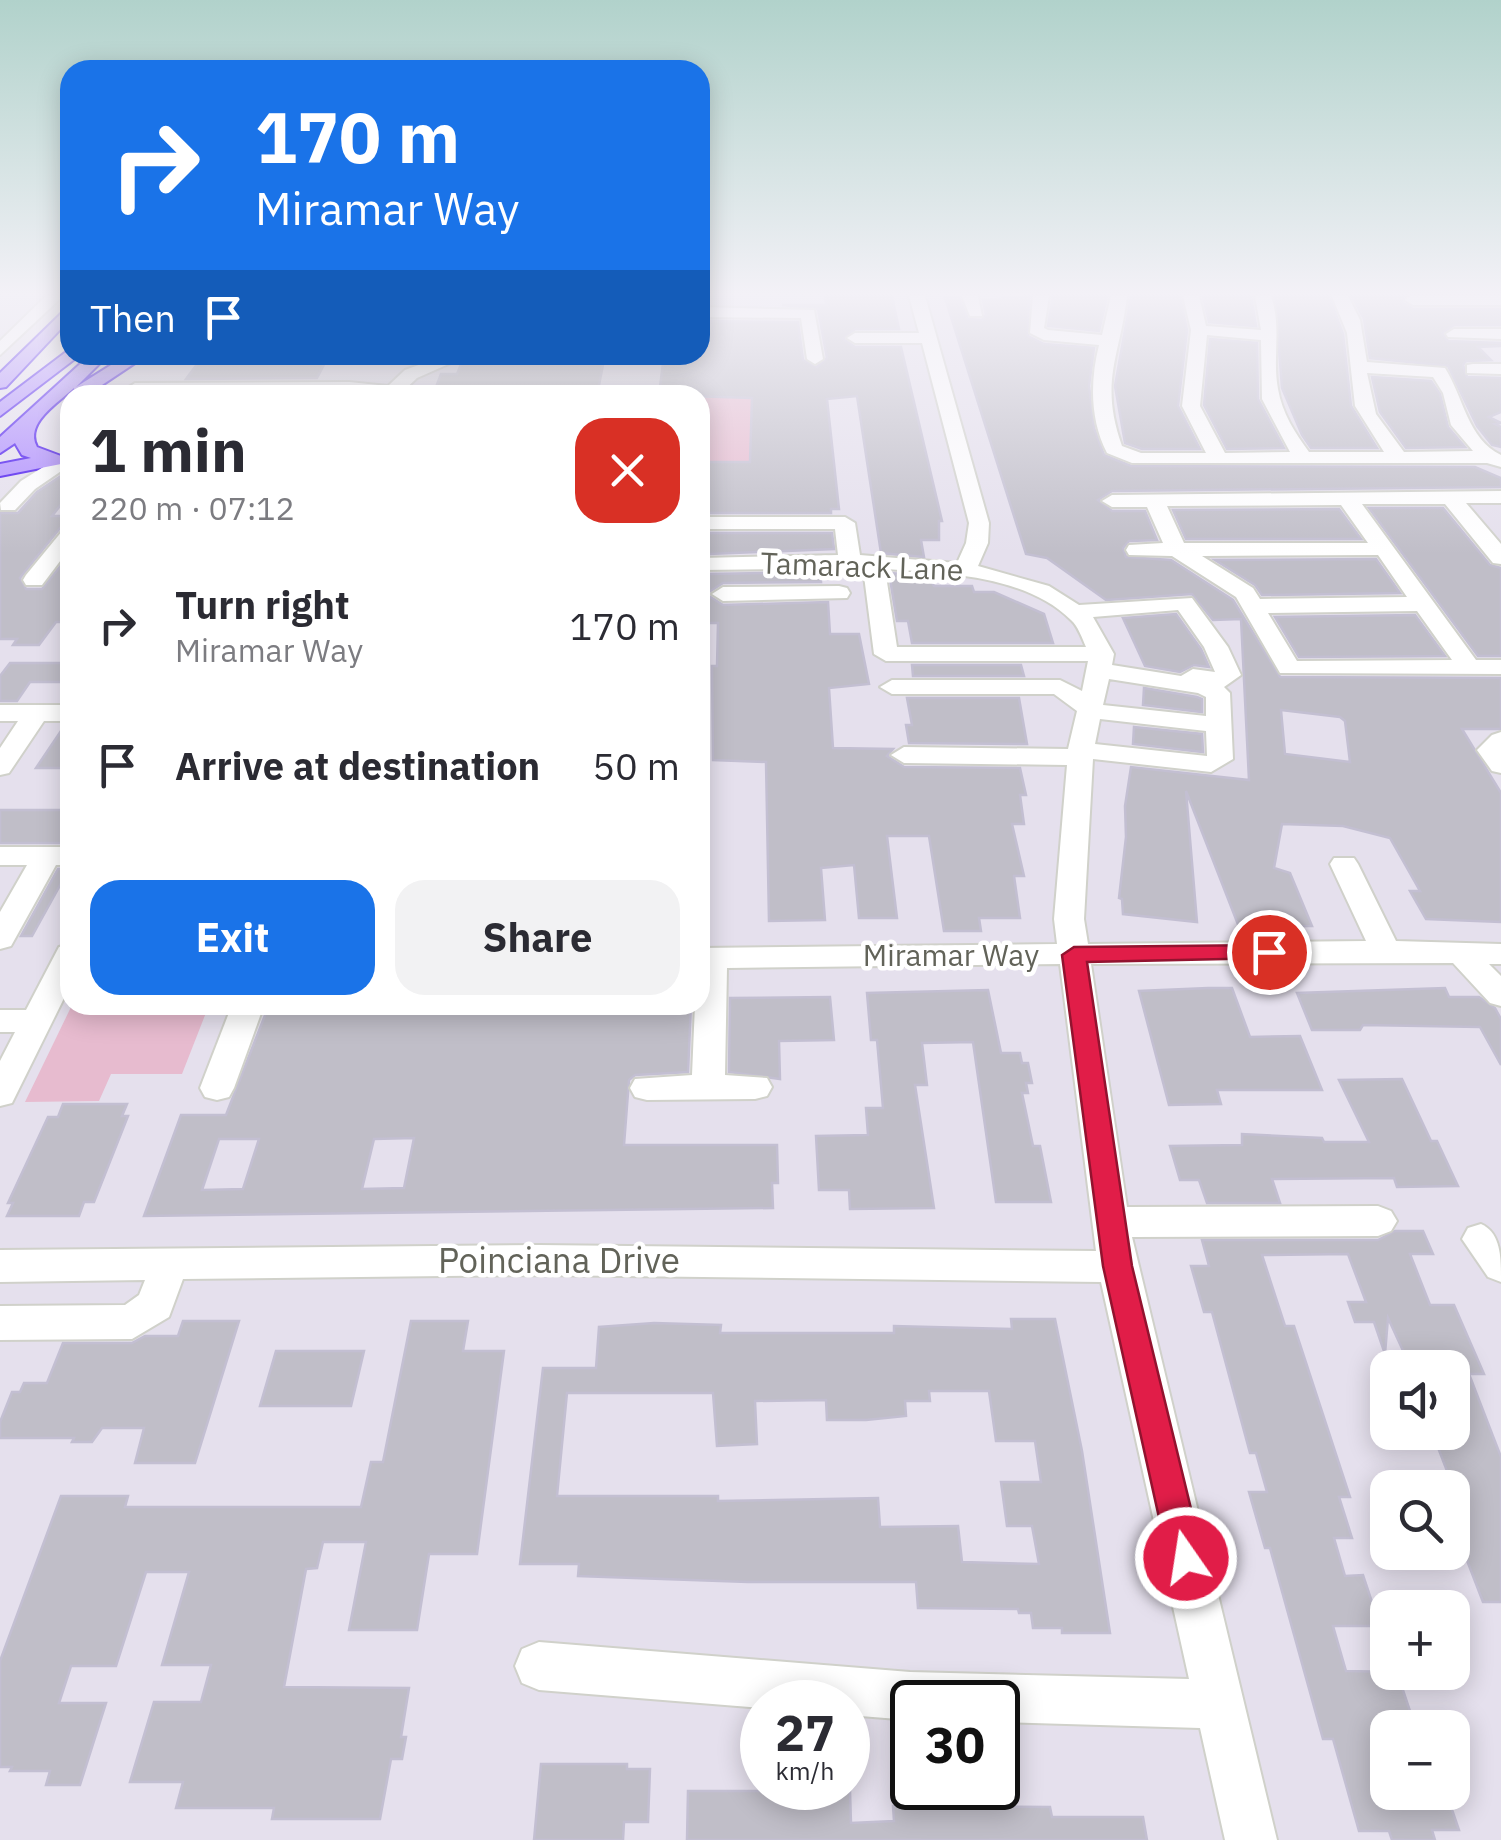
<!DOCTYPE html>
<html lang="en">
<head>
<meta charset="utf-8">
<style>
  :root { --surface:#fff; --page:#f2f2f3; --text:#2b2b33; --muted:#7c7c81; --accent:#1a73e8 }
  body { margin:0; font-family:"IBM Plex Sans",sans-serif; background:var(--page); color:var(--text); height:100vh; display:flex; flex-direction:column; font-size:38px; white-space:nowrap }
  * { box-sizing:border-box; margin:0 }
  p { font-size:32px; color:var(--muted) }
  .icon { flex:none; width:55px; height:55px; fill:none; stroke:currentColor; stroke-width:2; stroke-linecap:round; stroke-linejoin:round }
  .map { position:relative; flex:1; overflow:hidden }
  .side { position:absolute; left:60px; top:385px; width:650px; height:630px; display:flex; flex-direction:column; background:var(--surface); border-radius:30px; box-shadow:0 5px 25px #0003 }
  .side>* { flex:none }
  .banner { position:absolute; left:60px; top:60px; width:650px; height:305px; border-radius:30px; box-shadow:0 5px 25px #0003; background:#1a73e8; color:#fff; overflow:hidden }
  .buttons { position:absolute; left:1370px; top:1350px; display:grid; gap:20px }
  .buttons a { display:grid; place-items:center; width:100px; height:100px; border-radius:20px; background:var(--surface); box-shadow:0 5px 25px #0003; font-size:50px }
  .speed { position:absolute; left:740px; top:1680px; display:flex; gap:20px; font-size:50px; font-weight:700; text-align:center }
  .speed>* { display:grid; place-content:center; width:130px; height:130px; border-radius:50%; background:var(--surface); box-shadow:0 5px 25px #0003; line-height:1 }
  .speed small { font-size:25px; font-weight:400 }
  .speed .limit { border:5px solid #111; border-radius:15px; background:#fff; color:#111 }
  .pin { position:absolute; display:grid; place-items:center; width:85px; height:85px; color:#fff; margin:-42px; border:5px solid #fff; border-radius:50%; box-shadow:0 2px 10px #0007 }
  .me { position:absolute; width:110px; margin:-55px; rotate:347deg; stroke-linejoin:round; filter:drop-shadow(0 0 8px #0008) }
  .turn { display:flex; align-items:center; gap:35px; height:210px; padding:0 30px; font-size:45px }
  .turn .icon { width:130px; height:130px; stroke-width:2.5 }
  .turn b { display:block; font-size:70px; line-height:85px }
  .then { display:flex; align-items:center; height:95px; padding:0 30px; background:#0003; gap:20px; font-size:38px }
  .round { display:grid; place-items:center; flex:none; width:105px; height:105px; border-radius:30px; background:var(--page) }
  .overview { display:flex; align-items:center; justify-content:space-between; height:170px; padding:0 30px }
  h1 { font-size:60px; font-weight:800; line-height:75px }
  .action { display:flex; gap:20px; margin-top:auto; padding:20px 30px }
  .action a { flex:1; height:115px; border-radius:30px; background:var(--accent); color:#fff; font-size:40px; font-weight:800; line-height:115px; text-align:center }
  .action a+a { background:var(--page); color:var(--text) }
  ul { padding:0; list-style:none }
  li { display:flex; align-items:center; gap:30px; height:140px; padding:0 30px }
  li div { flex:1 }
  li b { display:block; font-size:38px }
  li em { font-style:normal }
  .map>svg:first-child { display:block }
</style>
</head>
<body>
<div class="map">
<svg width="1501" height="1840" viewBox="0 0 1501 1840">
  <rect width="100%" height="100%" fill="#e5e0ed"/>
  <!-- green -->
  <g fill="#e7bbcf">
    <path d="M700 398H772L776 461 700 462Z"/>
    <path d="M72 1005H209L182 1074H111L99 1101 25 1102Z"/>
  </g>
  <!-- building -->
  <g fill="#c0bec8" stroke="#c3bfd2" stroke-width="2.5" fill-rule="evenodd">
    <path d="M825 296H892L899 329H855L843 339 855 347H901L942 521H939V540H921L924 557 881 553 857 396 827 399 839 509H831V513H700V462H750L752 398 659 395 664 355H700V321L798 322 803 360 817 367 827 358 818 309 782 305H826Z"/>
    <path d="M1029 296 1028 336 1044 344 1094 348 1089 386 1094 428 1104 455 1131 466 1475 467 1501 478V487L1112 491 1098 500 1112 511H1145L1157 540 1129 541 1123 548 1126 557 1171 560 1233 600 1280 677 1501 678V729H1462L1501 793V922L1426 919 1410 891H1420L1390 838 1343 826 1282 824 1274 868 1290 873 1312 926 1239 927 1186 791 1197 922 1123 914 1122 899 1119 898 1126 837 1125 806 1131 767 1249 780 1241 619 1213 620 1192 594 1106 600 1047 558 1026 554 945 298H959L968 319 982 320 986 315 983 300ZM1281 710 1340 717 1345 721 1350 762 1285 754Z"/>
    <path d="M1053 296H1107L1099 331 1048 326Z"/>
    <path d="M1131 296H1180L1187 330 1178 406 1200 449H1142L1125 443 1115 386Z"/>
    <path d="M1203 296H1251L1256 326 1209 322Z"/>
    <path d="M1275 296H1329L1343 334 1351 406 1377 448H1311L1302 435 1282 388Z"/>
    <path d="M1352 296H1403V303L1413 309H1501V325H1454L1442 333 1448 341 1501 343V346L1478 347 1491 360 1466 361 1463 365 1467 377 1501 378V412L1489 417 1501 423 1495 424 1501 427V447L1492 445 1477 426 1448 366 1370 358 1364 319Z"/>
    <path d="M1210 339 1257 343 1258 399 1284 448 1227 449 1204 405Z"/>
    <path d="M204 355H329L317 378 186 379Z"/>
    <path d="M581 355H605L597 395H433L441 374H457L462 362H579Z"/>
    <path d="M1372 377 1431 381 1440 394 1448 427 1465 447 1406 448 1380 412Z"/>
    <path d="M70 470V493L52 516H70V525L60 528 20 578 26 589H42L70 554V612L63 622H56L39 645H13L17 639H0V513H18L37 492Z"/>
    <path d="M1369 508H1443L1490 565 1501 568V656H1478Z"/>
    <path d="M1339 509 1361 539H1186L1173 510Z"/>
    <path d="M700 533H832L834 549 709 554 700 551Z"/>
    <path d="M1376 559 1400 593 1262 595 1255 585 1215 560Z"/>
    <path d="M820 572 821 582 723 583 709 592V574Z"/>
    <path d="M889 573 928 576 934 586H972L974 592H994L1044 614 1053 643H912L908 621H897Z"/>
    <path d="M709 596 723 605 828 602 830 634H859L869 684 829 688 833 748 893 749 887 756 904 767 1020 768 1026 795H1020L1024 824H1012L1024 876H1014L1020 918H979L981 931H944L929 836H887L897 918H859L854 865 821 868 825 920 769 921 766 762 713 760 712 666H717L718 623H708Z"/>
    <path d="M1176 614 1201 649 1209 667 1194 665 1180 672 1145 666 1123 618Z"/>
    <path d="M1415 615 1445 656 1299 657 1275 617Z"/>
    <path d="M10 663H70V682H30L17 701H0V676Z"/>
    <path d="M912 665H1021L1024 676H913Z"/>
    <path d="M1144 688 1197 697 1202 699V712L1143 705Z"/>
    <path d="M907 698H1019L1027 744 909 743 906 725H912Z"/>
    <path d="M65 725H70V768H36Z"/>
    <path d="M1134 727 1202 734 1203 752 1133 744Z"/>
    <rect x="0" y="810" width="70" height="33"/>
    <path d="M58 869H69L32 936H21Z"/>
    <path d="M1208 988H1232L1250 1037 1300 1036 1322 1090H1217L1221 1104 1169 1105 1139 991Z"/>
    <path d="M1445 988 1449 997H1479L1495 1008 1501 1019V1065L1480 1027 1363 1025 1360 1030H1312L1297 993Z"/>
    <path d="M988 990 1001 1053H1020L1022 1063H1028L1032 1083H1026L1028 1093H1022L1033 1146H1040L1051 1202H996L973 1042 922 1043 927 1085H915L934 1208 850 1209 849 1190H819L816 1136 868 1135 866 1108H883L877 1040H871L867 993Z"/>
    <path d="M830 997 834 1040 779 1041 780 1079 729 1072 730 998Z"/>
    <path d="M269 1005H691L688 1072 635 1075 629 1080 624 1145H777L778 1183H772L773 1208 144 1216 181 1115H226ZM414 1138 404 1188 362 1189 374 1139ZM219 1139H259L243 1189 202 1190Z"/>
    <path d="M1402 1079 1431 1141H1437L1458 1186 1397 1187 1394 1178 1272 1179 1280 1203H1207L1199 1180H1180L1170 1146 1242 1145V1134L1322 1138 1324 1142H1369L1339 1080Z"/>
    <path d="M63 1104H127L122 1116H128L94 1202H84L79 1216H7L13 1203H8L48 1117H58Z"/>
    <path d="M1395 1231H1423L1433 1254H1410L1430 1305H1454L1484 1374H1469L1501 1457V1602H1483L1463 1550H1452V1515H1464L1432 1432H1452V1368H1411L1388 1318 1385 1354 1374 1322H1355L1348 1302H1366L1348 1254 1262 1255 1285 1326H1294L1350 1497H1339L1352 1538H1334L1345 1576 1363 1575 1380 1626H1333L1346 1671 1397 1672 1414 1723 1388 1728V1792H1446L1459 1830H1432L1435 1840H1392L1389 1831H1359L1333 1739H1323L1270 1548H1265L1249 1492H1267L1256 1453H1250L1212 1312H1204L1191 1266H1209L1202 1240H1378Z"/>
    <path d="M1011 1319H1055L1082 1451 1110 1633H1062V1628H1033L1031 1613H1019L1018 1609 918 1608 916 1582H748L578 1576 579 1564H520L543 1368H596L599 1327 654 1323 721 1325 720 1333H894V1326L1012 1329ZM929 1391H989L996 1441H1035L1041 1482H1001L1007 1526H1032L1039 1564 962 1562 958 1526 880 1527 878 1498 718 1501V1496H557L567 1393H713L717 1446 757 1444 755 1401 826 1400 827 1420H866L906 1416 905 1401H930Z"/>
    <path d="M183 1321H239L195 1463H135L144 1428H102L92 1442H72L74 1438H0V1422L12 1392H20L24 1383H47L63 1343H132L145 1336H178Z"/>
    <path d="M411 1321H468L463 1351H504L477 1554H429L417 1630H349L366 1542H323L317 1568 306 1569 284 1687 409 1688 401 1737H406L402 1759H391L380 1819H272L274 1808H176L183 1782H130L154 1702H201L211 1665H162L189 1572H146L116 1666H71L59 1703H106L80 1785H46L50 1771H10L12 1767H0V1661L61 1496H128L125 1507H361L371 1462H383Z"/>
    <path d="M276 1351H364L351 1406H260Z"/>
    <path d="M541 1764H627V1769H650L648 1822H624L623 1840H534Z"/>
    <path d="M688 1791H850L851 1823 894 1821 893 1806 1050 1807 1052 1817H1143L1147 1840H687Z"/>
  </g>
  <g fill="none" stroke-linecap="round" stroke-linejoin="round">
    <defs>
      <g id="minor">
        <path d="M46 296H63L0 355V341Z"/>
        <path d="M909 296H925L989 523 988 543 978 566 1049 586 1079 605 1192 598 1228 647 1241 675 1224 687 1230 693 1233 759 1211 772 1093 759 1084 919 1088 944 1366 941 1330 864 1334 858H1354L1358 864 1396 941 1501 944V964H1489L1501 976V1006L1490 1003 1453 963 1091 964 1127 1207 1378 1206 1391 1211 1397 1221 1391 1231 1378 1236 1132 1237 1277 1840H1225L1200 1728 998 1722V1702H912L910 1720 848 1715V1702H762V1708L539 1690 522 1683 515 1666 522 1649 539 1642 910 1672 1189 1679 1101 1282 539 1275 183 1279 169 1317 132 1339 0 1340V1306L125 1305 139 1295 145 1280 0 1282V1250L539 1245 1096 1251 1060 964 727 968 725 1075 767 1078 772 1087 767 1096 755 1099 647 1100 635 1097 630 1088 635 1079 692 1075 695 1005H700V948L1057 944 1054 919 1067 765 904 763 891 755 904 747 1068 749 1077 711 1054 694H892L880 687 892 680H1060L1082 691 1088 661H886L874 654 863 568 700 570V558L838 555 835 529H700V517H845L855 523 860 555 957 563 966 543 969 523 922 343H855L847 338 855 333H919ZM885 569C944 573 1026 575 1071 620 1078 626 1082 638 1086 647H897ZM1178 610 1204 647 1215 672 1193 669 1181 676 1112 665 1114 654 1093 617ZM1109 679 1198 693 1206 697V716L1103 705ZM1100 719 1206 731 1207 756 1095 744Z"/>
        <path d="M962 296H978L982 316H970Z"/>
        <path d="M1033 296H1049L1044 328 1048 330 1102 335 1111 296H1127C1120 357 1099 381 1122 446L1141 453H1206L1182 406 1191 330 1183 296H1199L1206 326 1261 330 1255 296H1271C1282 328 1272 357 1278 389 1282 413 1295 433 1309 452H1384L1355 406 1347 333 1332 296H1348L1360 320 1367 362 1445 368C1463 396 1468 440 1501 455V467L1487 463H1132L1107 453C1090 420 1090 381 1099 345L1044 340 1030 333ZM1207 335 1261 340 1262 399 1290 452 1225 453 1200 406ZM1367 373 1433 377 1443 393 1451 425 1473 451 1404 452 1376 414Z"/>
        <path d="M1501 296V305H1413L1405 300 1409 296Z"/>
        <path d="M700 307 814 310 823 359 815 364 807 359 801 318 700 317Z"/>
        <path d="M1454 329H1501V339L1448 337 1446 334Z"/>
        <path d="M446 355H469L417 378 399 395H117L135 383 349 382 388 386 405 370Z"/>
        <path d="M1473 364H1501V374L1467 373V365Z"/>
        <path d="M64 454 70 456V465L35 489 15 510H1L0 503 21 481Z"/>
        <path d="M1501 491V503H1466L1501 544V564L1493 563 1445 504H1362L1476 660H1501V674L1280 673 1236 597 1172 556 1129 555 1126 550 1129 545 1163 543 1147 507H1112L1102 501 1112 495ZM1341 505 1368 543H1184L1167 506ZM1378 555 1407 597 1260 599 1253 588 1202 556ZM1417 611 1452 660 1297 661 1268 613Z"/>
        <path d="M70 528V548L42 585H26L23 580 26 575 63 530Z"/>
        <path d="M839 586 847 588 850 593 847 598 723 601 712 594 723 587Z"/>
        <path d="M0 705H70V721H44L9 773 0 775V748L18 721H0Z"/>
        <path d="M1501 732V773L1492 771 1477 750 1492 735Z"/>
        <path d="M0 847H70V865H56L11 946 0 949V912L27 865H0Z"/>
        <path d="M70 944V986L12 1103 0 1106V1061L15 1032H0V1010H26L59 947Z"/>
        <path d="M232 1005H264L234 1088 229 1097 217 1100 205 1097 200 1088Z"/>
        <path d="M1481 1224C1501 1233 1501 1257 1501 1282L1488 1277 1462 1239 1468 1228Z"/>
      </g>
      <g id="highway">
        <path d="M70 305V319L6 387 0 388V373Z"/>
        <path d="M70 349V355H78L76 358 0 416V402Z"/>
        <path d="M90 355H108L76 387 127 355H147L87 395H75L74 388C58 403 24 423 37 447L61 456V464L0 476V464L31 458 22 455 15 443 0 453V437Z"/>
      </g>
    </defs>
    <!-- minor casing -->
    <use href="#minor" stroke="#d0d1ca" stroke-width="4"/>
    <!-- highway casing -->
    <use href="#highway" stroke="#3800ee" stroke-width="4"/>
    <!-- minor -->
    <use href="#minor" fill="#fff" fill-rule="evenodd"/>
    <!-- highway -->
    <use href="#highway" fill="#aa86ff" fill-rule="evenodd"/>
  </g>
  <!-- sky -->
  <linearGradient id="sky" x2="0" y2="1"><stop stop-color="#b1d2cb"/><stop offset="0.53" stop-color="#f3f1f7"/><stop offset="1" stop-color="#f3f1f7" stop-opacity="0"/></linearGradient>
  <rect width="1501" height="554" fill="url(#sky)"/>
  <!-- route -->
  <path fill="#e11d48" stroke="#92132f" stroke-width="2.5" d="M1269 945 1281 952 1277 958 1087 962 1132 1266 1203 1558 1198 1570 1186 1574 1173 1570 1168 1558 1103 1266 1062 955 1074 947Z"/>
  <g text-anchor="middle" stroke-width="9" stroke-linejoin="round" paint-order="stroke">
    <!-- street labels -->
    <g font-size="30" fill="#626359" stroke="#fff">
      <text transform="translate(862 567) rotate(2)" y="10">Tamarack Lane</text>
      <text x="951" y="966">Miramar Way</text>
    </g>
    <!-- near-street labels -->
    <g font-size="35" fill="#626359" stroke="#fff">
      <text x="559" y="1273">Poinciana Drive</text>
    </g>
  </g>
</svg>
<div class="buttons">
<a><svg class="icon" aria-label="sound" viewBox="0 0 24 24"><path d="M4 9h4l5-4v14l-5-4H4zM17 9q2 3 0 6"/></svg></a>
<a><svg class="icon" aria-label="search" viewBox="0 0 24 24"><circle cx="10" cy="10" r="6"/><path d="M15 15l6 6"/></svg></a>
<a>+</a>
<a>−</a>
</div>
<div class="speed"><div>27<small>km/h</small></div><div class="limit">30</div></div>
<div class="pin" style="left:1269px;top:952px;background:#d93025"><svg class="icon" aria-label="arrive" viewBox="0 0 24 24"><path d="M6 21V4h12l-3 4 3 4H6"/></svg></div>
<svg class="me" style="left:1186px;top:1558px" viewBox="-20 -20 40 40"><circle r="17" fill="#e11d48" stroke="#fff" stroke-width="3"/><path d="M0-11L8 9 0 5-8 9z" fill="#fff"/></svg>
<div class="banner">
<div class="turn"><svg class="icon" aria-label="right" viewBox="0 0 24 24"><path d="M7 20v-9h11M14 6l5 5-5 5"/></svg><div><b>170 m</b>Miramar Way</div></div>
<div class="then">Then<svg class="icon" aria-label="arrive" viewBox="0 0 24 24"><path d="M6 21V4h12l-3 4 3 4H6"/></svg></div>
</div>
<section class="side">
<div class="overview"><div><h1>1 min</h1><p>220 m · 07:12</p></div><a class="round" style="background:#d93025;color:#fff"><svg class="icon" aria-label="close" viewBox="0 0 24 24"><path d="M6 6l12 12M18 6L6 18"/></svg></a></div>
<ul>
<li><svg class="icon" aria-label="right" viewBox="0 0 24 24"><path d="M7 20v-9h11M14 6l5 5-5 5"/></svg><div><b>Turn right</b><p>Miramar Way</p></div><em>170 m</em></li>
<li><svg class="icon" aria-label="arrive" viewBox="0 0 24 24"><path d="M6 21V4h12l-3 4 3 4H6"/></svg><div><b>Arrive at destination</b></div><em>50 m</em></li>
</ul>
<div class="action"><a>Exit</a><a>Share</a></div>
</section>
</div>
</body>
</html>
